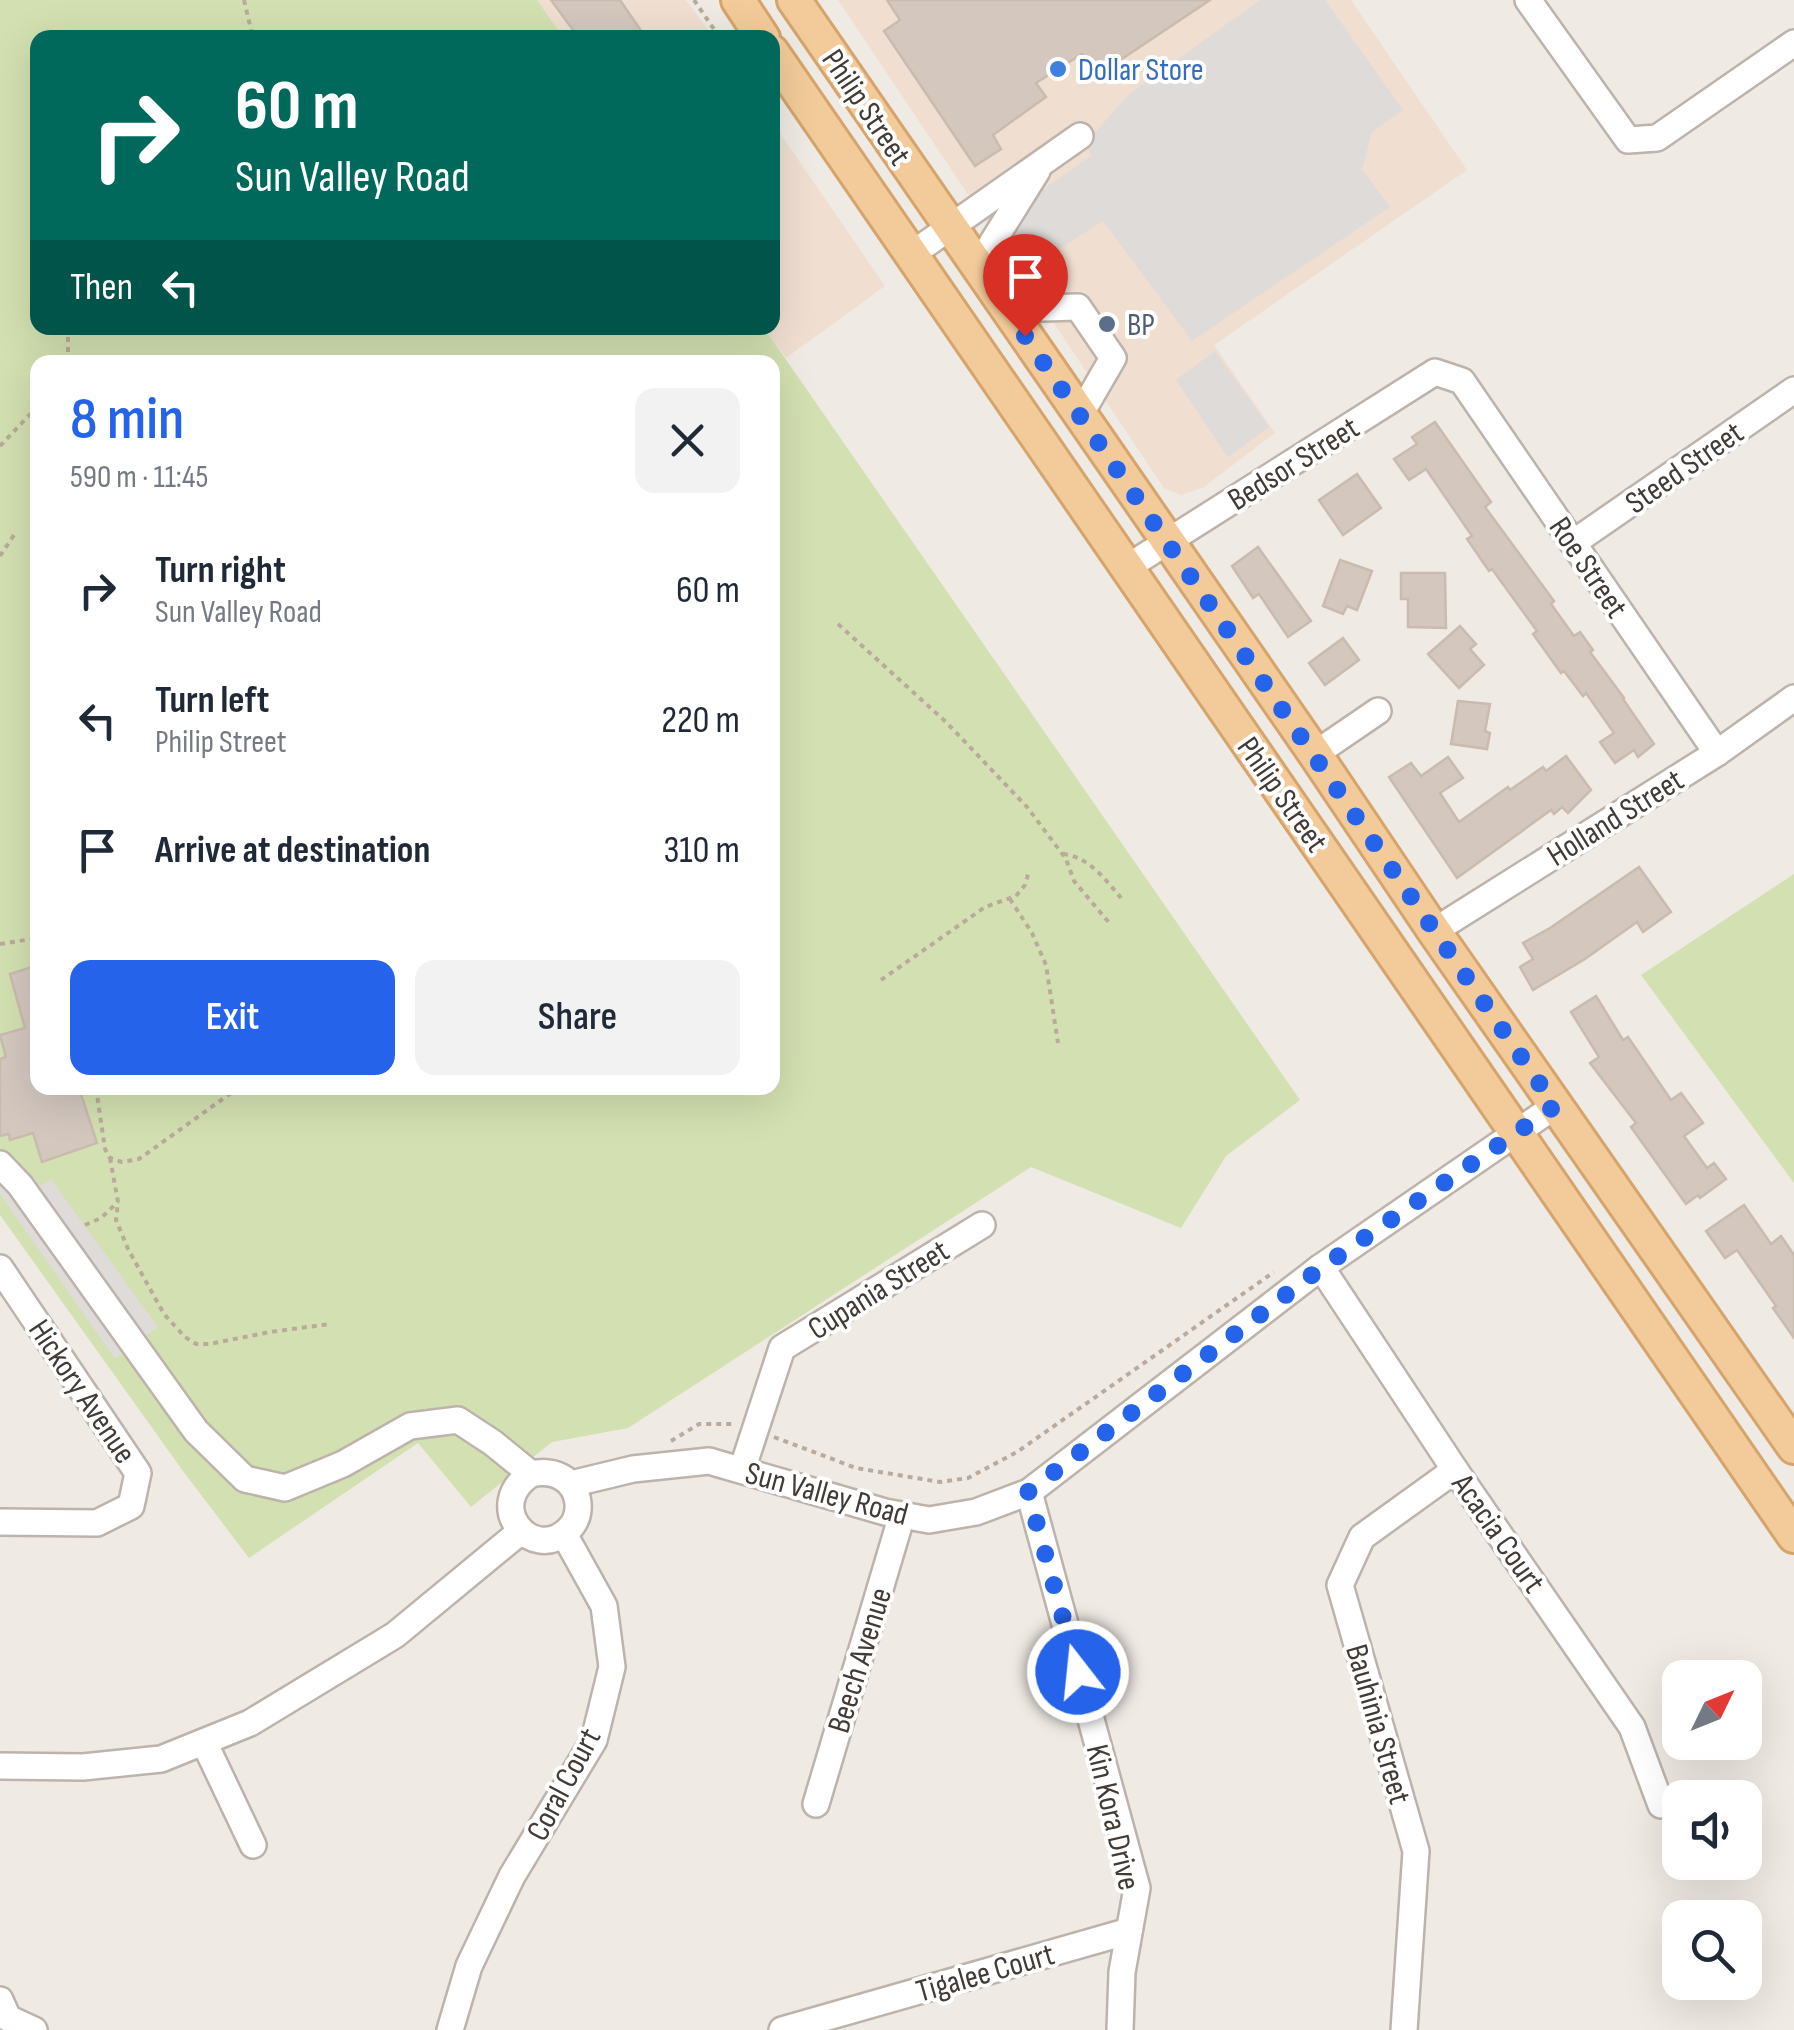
<!DOCTYPE html>
<html lang="en">
<head>
<meta charset="utf-8">
<style>
  :root { --surface:#fff; --page:#f2f2f3; --text:#1f2937; --muted:#747a83; --accent:#2563eb }
  body { margin:0; font-family:"Sofia Sans Condensed",sans-serif; background:var(--page); color:var(--text); height:100vh; display:flex; flex-direction:column; font-size:38px; white-space:nowrap }
  * { box-sizing:border-box; margin:0 }
  p { font-size:32px; color:var(--muted) }
  .icon { flex:none; width:55px; height:55px; fill:none; stroke:currentColor; stroke-width:2; stroke-linecap:round; stroke-linejoin:round }
  .map { position:relative; flex:1; overflow:hidden }
  .details { position:absolute; left:30px; top:355px; width:750px; height:740px; display:flex; flex-direction:column; background:var(--surface); border-radius:20px; box-shadow:0 10px 40px #0002 }
  .details>* { flex:none }
  .guide { position:absolute; left:30px; top:30px; width:750px; height:305px; border-radius:20px; box-shadow:0 10px 40px #0002; background:#00695c; color:#fff; overflow:hidden }
  .needle { width:65px; rotate:47deg }
  .fabs { position:absolute; left:1662px; top:1660px; display:grid; gap:20px }
  .fabs a { display:grid; place-items:center; width:100px; height:100px; border-radius:20px; background:var(--surface); box-shadow:0 10px 40px #0002; font-size:50px }
  .pin { position:absolute; display:grid; place-items:center; width:85px; height:85px; color:#fff; margin:-102px -42px; border-radius:50% 50% 50% 0; rotate:-45deg; box-shadow:0 0 10px #0007 }
  .pin .icon { rotate:45deg }
  .me { position:absolute; width:110px; margin:-55px; rotate:344deg; stroke-linejoin:round; filter:drop-shadow(0 0 8px #0008) }
  .turn { display:flex; align-items:center; gap:35px; height:210px; padding:0 40px; font-size:45px }
  .turn .icon { width:130px; height:130px; stroke-width:2.5 }
  .turn b { display:block; font-size:70px; line-height:85px }
  .then { display:flex; align-items:center; height:95px; padding:0 40px; background:#0003; gap:20px; font-size:38px }
  .round { display:grid; place-items:center; flex:none; width:105px; height:105px; border-radius:20px; background:var(--page) }
  .head { display:flex; align-items:center; justify-content:space-between; height:170px; padding:0 40px }
  h1 { font-size:60px; font-weight:600; line-height:75px; color:var(--accent) }
  .button { display:flex; gap:20px; margin-top:auto; padding:20px 40px }
  .button a { flex:1; height:115px; border-radius:20px; background:var(--accent); color:#fff; font-size:40px; font-weight:600; line-height:115px; text-align:center }
  .button a+a { background:var(--page); color:var(--text) }
  ul { padding:0; list-style:none }
  li { display:flex; align-items:center; gap:30px; height:130px; padding:0 40px }
  li div { flex:1 }
  li b { display:block; font-size:38px }
  li em { font-style:normal }
  .map>svg:first-child { display:block }
</style>
</head>
<body>
<div class="map">
<svg width="1794" height="2030" viewBox="0 0 1794 2030">
  <rect width="100%" height="100%" fill="#f0eae4"/>
  <!-- commercial -->
  <g fill="#f0ded1">
    <path d="M537 0H686L713 37H563Z"/>
    <path d="M838 0H1351L1467 170 1214 345 1275 433 1204 487 1181 495 1164 488Z"/>
    <path d="M773 123 885 286 786 358 764 328H772Z"/>
  </g>
  <!-- green -->
  <g fill="#d3e0b1" fill-rule="evenodd">
    <path d="M0 0H537L563 37 38 38V328H764L1300 1100 1226 1156 1181 1228 1031 1167 628 1428 552 1442 471 1507 418 1443 249 1558 183 1471 0 1215ZM38 362H772V1088H38Z"/>
    <path d="M1794 874V1183L1641 975Z"/>
  </g>
  <!-- parking -->
  <g fill="#dedbd9">
    <path d="M1260 0H1325L1403 110 1372 132 1362 169 1390 207 1192 341 1103 221 1029 268 996 222 1091 156 1086 143 1128 95Z"/>
    <path d="M1215 351 1269 427 1228 457 1176 380Z"/>
    <path d="M23 1166 41 1186 51 1179 158 1327 115 1359 0 1194V1181Z"/>
  </g>
  <!-- building -->
  <g fill="#d3c7be" stroke="#cabbaf" stroke-width="2.5">
    <path d="M551 0H620L646 38H579Z"/>
    <path d="M887 0H1210L1107 69 1090 65 1082 54 1036 83 1046 97 993 135 1001 149 975 166 884 31 900 20Z"/>
    <path d="M1435 422 1491 502 1485 507 1554 601 1551 604 1574 636 1580 632 1593 650 1590 652 1624 698 1623 699 1654 744 1638 757 1634 750 1615 763 1600 742 1614 733 1586 693 1583 696 1564 671 1561 673 1533 634 1537 631 1492 569 1489 571 1467 539 1472 536 1426 469 1409 480 1394 459 1417 444 1412 437Z"/>
    <path d="M1357 474 1381 508 1343 535 1319 500Z"/>
    <path d="M1258 547 1311 621 1288 637 1259 594 1253 598 1232 566Z"/>
    <path d="M1340 560 1372 571 1357 610 1347 606 1343 614 1323 606Z"/>
    <path d="M1401 573H1445L1446 628 1408 627V599H1401Z"/>
    <path d="M1460 626 1476 644 1470 649 1484 665 1459 688 1428 654Z"/>
    <path d="M1343 638 1359 660 1325 685 1309 663Z"/>
    <path d="M1458 701 1490 704 1485 731 1490 733 1487 749 1451 744Z"/>
    <path d="M1566 756 1591 790 1568 813 1562 807 1554 814 1551 810 1457 878 1389 777 1411 763 1421 776 1448 757 1463 778 1440 793 1459 822 1508 787 1510 790 1543 767 1546 771Z"/>
    <path d="M1639 867 1671 912 1643 932 1637 922 1585 959 1533 990 1520 967 1533 959 1523 943 1550 928Z"/>
    <path d="M38 965V1088H79L97 1143 42 1162 33 1133 10 1140 9 1134 0 1136V1059L6 1057 0 1035 25 1028 10 974Z"/>
    <path d="M1596 996 1623 1040 1628 1037 1671 1100 1681 1093 1703 1123 1684 1136 1707 1168 1714 1163 1726 1179 1700 1198 1698 1195 1686 1204 1631 1127 1636 1123 1590 1063 1599 1057 1571 1012Z"/>
    <path d="M1744 1205 1771 1244 1781 1236 1794 1255V1338L1773 1308 1776 1306 1737 1250 1725 1258 1706 1231Z"/>
  </g>
  <g fill="none" stroke-linecap="round" stroke-linejoin="round">
    <defs>
      <g id="minor">
        <path d="M1528 0 1628 140 1657 138 1794 43"/>
        <path d="M912 254 1080 136"/>
        <path d="M983 275 987 251 1037 171"/>
        <path d="M1007 309 1078 307 1113 358 1080 415"/>
        <path d="M1573 543 1794 390"/>
        <path d="M1126 568 1435 372 1462 381 1717 753"/>
        <path d="M1315 754 1378 711"/>
        <path d="M1434 931 1717 753 1794 698"/>
        <path d="M0 1164 20 1185 196 1431 245 1479 285 1488 343 1464 410 1426 458 1420 493 1443 531 1474C553 1469 575 1478 578 1503 579 1514 575 1524 567 1531 531 1563 483 1505 531 1474"/>
        <path d="M1321 1267 1455 1470 1632 1727 1661 1805"/>
        <path d="M0 1268 138 1473 131 1506 97 1523 0 1522"/>
        <path d="M742 1470 782 1348 982 1225"/>
        <path d="M571 1484 633 1469 709 1461 885 1512 929 1520 976 1512 1029 1492 1321 1267 1555 1106"/>
        <path d="M1029 1492 1137 1888 1122 1972 1120 2030"/>
        <path d="M204 1742 253 1845"/>
        <path d="M0 1766 83 1767 161 1759 250 1723 395 1635 521 1531"/>
        <path d="M816 1804 902 1515"/>
        <path d="M0 2000 8 2018 34 2030"/>
        <path d="M450 2030 469 1966 512 1876 594 1740 612 1667 604 1606 564 1534"/>
        <path d="M782 2030 1129 1931"/>
        <path d="M1404 2030 1416 1851 1340 1585 1362 1537 1455 1470"/>
      </g>
      <g id="major">
        <path d="M738 0 763 38"/>
        <path d="M794 0 1315 754 1434 931 1794 1447"/>
        <path d="M772 52 1794 1536"/>
      </g>
    </defs>
    <!-- minor casing -->
    <use href="#minor" stroke="#bdb3ab" stroke-width="30"/>
    <!-- major casing -->
    <use href="#major" stroke="#d5a46c" stroke-width="38"/>
    <!-- path -->
    <g stroke="#baaa9b" stroke-width="4" stroke-dasharray="5 5" stroke-linecap="butt">
      <path d="M244 0 253 38"/>
      <path d="M694 0 720 38"/>
      <path d="M68 362V328"/>
      <path d="M0 446 38 406"/>
      <path d="M0 556 14 535"/>
      <path d="M838 624 946 722 1027 807 1066 859 1074 881 1111 925"/>
      <path d="M1063 854C1089 857 1105 879 1121 898"/>
      <path d="M1010 899 1032 933 1046 965 1058 1043"/>
      <path d="M0 944 38 938"/>
      <path d="M881 980 985 907 1016 896 1025 885 1029 871"/>
      <path d="M96 1088 105 1149 110 1158 122 1162 139 1159 238 1088"/>
      <path d="M110 1158 118 1202 116 1220 128 1249 164 1314 185 1337 196 1344H209L270 1332 330 1324"/>
      <path d="M85 1225 101 1218 118 1202"/>
      <path d="M774 1437 856 1468 940 1482 968 1478 1017 1452 1274 1272"/>
      <path d="M671 1441 699 1424H732"/>
    </g>
    <!-- minor -->
    <use href="#minor" stroke="#fff" stroke-width="25"/>
    <!-- major -->
    <use href="#major" stroke="#f3cb9a" stroke-width="32"/>
  </g>
  <g fill="none" stroke-linecap="round" stroke-linejoin="round">
    <!-- route -->
    <path stroke="#2563eb" stroke-width="18" stroke-dasharray="0 32.4" d="M1025 336 1555 1106 1321 1268 1028 1492 1078 1672"/>
  </g>
  <!-- markers -->
  <circle fill="#3f7fe0" stroke="#fff" stroke-width="4" cx="1058" cy="69" r="10"/>
  <circle fill="#5c6f8a" stroke="#fff" stroke-width="4" cx="1107" cy="324" r="10"/>
  <g text-anchor="middle" stroke-width="8" stroke-linejoin="round" paint-order="stroke">
    <!-- shop labels -->
    <g font-size="32" fill="#366cbe" stroke="#fff" text-anchor="start">
      <text x="1078" y="80">Dollar Store</text>
    </g>
    <!-- street labels -->
    <g font-size="32" fill="#413a35" stroke="#fff">
      <text transform="translate(867 107) rotate(56)" y="11">Philip Street</text>
      <text transform="translate(1293 463) rotate(-32)" y="11">Bedsor Street</text>
      <text transform="translate(1684 467) rotate(-35)" y="11">Steed Street</text>
      <text transform="translate(1589 567) rotate(56)" y="11">Roe Street</text>
      <text transform="translate(1283 794) rotate(55)" y="11">Philip Street</text>
      <text transform="translate(1615 817) rotate(-32)" y="11">Holland Street</text>
      <text transform="translate(878 1289) rotate(-32)" y="11">Cupania Street</text>
      <text transform="translate(83 1391) rotate(56)" y="11">Hickory Avenue</text>
      <text transform="translate(827 1493) rotate(15)" y="11">Sun Valley Road</text>
      <text transform="translate(1499 1533) rotate(55)" y="11">Acacia Court</text>
      <text transform="translate(859 1660) rotate(-73)" y="11">Beech Avenue</text>
      <text transform="translate(1379 1724) rotate(74)" y="11">Bauhinia Street</text>
      <text transform="translate(563 1784) rotate(-62)" y="11">Coral Court</text>
      <text transform="translate(1114 1817) rotate(77)" y="11">Kin Kora Drive</text>
      <text transform="translate(985 1972) rotate(-16)" y="11">Tigalee Court</text>
    </g>
    <!-- service labels -->
    <g font-size="32" fill="#4e5e75" stroke="#fff" text-anchor="start">
      <text x="1127" y="335">BP</text>
    </g>
  </g>
</svg>
<div class="fabs">
<a><svg class="needle" viewBox="-14 -14 28 28"><path d="M0-13l5 13h-10z" fill="#e53935"/><path d="M0 13l5-13h-10z" fill="#747a83"/></svg></a>
<a><svg class="icon" aria-label="sound" viewBox="0 0 24 24"><path d="M4 9h4l5-4v14l-5-4H4zM17 9q2 3 0 6"/></svg></a>
<a><svg class="icon" aria-label="search" viewBox="0 0 24 24"><circle cx="10" cy="10" r="6"/><path d="M15 15l6 6"/></svg></a>
</div>
<div class="pin" style="left:1025px;top:336px;background:#d93025"><svg class="icon" aria-label="arrive" viewBox="0 0 24 24"><path d="M6 21V4h12l-3 4 3 4H6"/></svg></div>
<svg class="me" style="left:1078px;top:1672px" viewBox="-20 -20 40 40"><circle r="17" fill="#2563eb" stroke="#fff" stroke-width="3"/><path d="M0-11L8 9 0 5-8 9z" fill="#fff"/></svg>
<div class="guide">
<div class="turn"><svg class="icon" aria-label="right" viewBox="0 0 24 24"><path d="M7 20v-9h11M14 6l5 5-5 5"/></svg><div><b>60 m</b>Sun Valley Road</div></div>
<div class="then">Then<svg class="icon" aria-label="left" viewBox="0 0 24 24"><path d="M17 20v-9H6M10 6l-5 5 5 5"/></svg></div>
</div>
<section class="details">
<div class="head"><div><h1>8 min</h1><p>590 m · 11:45</p></div><a class="round"><svg class="icon" aria-label="close" viewBox="0 0 24 24"><path d="M6 6l12 12M18 6L6 18"/></svg></a></div>
<ul>
<li><svg class="icon" aria-label="right" viewBox="0 0 24 24"><path d="M7 20v-9h11M14 6l5 5-5 5"/></svg><div><b>Turn right</b><p>Sun Valley Road</p></div><em>60 m</em></li>
<li><svg class="icon" aria-label="left" viewBox="0 0 24 24"><path d="M17 20v-9H6M10 6l-5 5 5 5"/></svg><div><b>Turn left</b><p>Philip Street</p></div><em>220 m</em></li>
<li><svg class="icon" aria-label="arrive" viewBox="0 0 24 24"><path d="M6 21V4h12l-3 4 3 4H6"/></svg><div><b>Arrive at destination</b></div><em>310 m</em></li>
</ul>
<div class="button"><a>Exit</a><a>Share</a></div>
</section>
</div>
</body>
</html>
